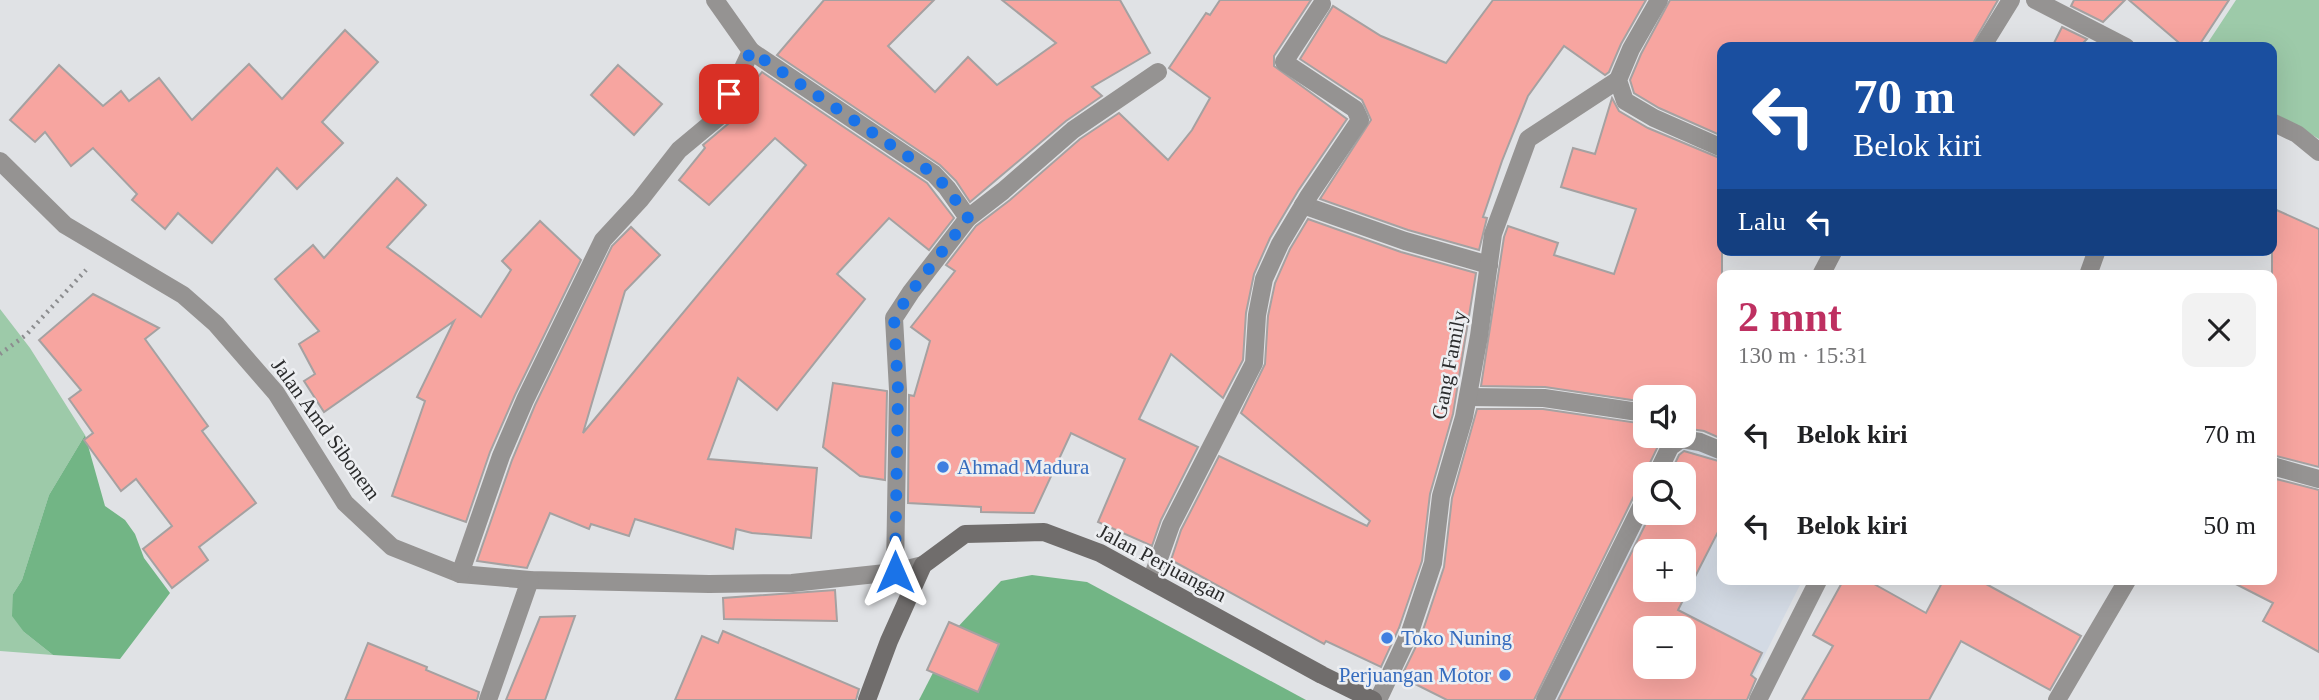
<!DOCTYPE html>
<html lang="id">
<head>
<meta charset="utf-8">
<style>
  :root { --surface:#fff; --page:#f2f2f2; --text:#202124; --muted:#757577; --accent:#be3061 }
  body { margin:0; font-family:"Times New Roman",serif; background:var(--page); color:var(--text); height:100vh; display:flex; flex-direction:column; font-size:26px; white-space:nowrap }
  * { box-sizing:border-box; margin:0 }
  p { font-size:23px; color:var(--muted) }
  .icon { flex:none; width:38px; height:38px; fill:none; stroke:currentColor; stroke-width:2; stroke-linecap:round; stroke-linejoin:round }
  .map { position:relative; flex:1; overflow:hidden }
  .sheet { position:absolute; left:1717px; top:270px; width:560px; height:315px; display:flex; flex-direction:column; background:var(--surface); border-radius:14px; box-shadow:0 7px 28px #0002 }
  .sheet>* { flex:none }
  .guide { position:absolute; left:1717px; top:42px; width:560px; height:214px; border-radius:14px; box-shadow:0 7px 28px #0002; background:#1a4fa0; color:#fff; overflow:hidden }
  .controls { position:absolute; left:1633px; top:385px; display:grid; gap:14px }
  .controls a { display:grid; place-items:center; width:63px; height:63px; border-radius:14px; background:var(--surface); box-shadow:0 7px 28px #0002; font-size:35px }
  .pin { position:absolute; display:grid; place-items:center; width:60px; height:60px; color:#fff; margin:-30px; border-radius:14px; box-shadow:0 4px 10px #0006 }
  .me { position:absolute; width:77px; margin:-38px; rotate:0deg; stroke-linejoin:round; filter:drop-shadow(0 0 5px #0008) }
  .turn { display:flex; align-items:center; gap:24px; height:147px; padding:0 21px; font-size:32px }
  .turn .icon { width:91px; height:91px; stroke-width:2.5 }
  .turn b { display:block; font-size:49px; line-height:60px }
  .then { display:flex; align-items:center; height:66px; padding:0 21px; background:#0003; gap:14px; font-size:26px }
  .round { display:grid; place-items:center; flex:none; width:74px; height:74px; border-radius:14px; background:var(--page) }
  .head { display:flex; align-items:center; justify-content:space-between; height:119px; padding:0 21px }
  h1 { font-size:42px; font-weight:700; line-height:52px; color:var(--accent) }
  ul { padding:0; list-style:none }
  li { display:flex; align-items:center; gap:21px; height:91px; padding:0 21px }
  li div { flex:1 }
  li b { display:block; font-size:26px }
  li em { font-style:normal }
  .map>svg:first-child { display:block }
</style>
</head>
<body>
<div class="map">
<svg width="2319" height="700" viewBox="0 0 2319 700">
  <rect width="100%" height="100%" fill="#e0e2e5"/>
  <!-- built -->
  <path fill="#d3dae4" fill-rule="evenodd" d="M1685 443 1722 459V579H1803L1742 700H1551L1649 513H1684V474H1669ZM1645 551H1684V590H1645ZM1645 628H1684V667H1645Z"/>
  <!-- green -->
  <g fill="#9dcaa9">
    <path d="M2236 0H2319V139L2272 112V47H2205Z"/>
    <path d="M0 309 30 348 85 435 49 495 22 580 13 594 24 632 53 655 0 651Z"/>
  </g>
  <!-- forest -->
  <g fill="#72b585">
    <path d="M85 435 105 506 125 520 135 534 144 558 170 593 120 659 53 655 24 632 12 616 13 594 22 580 49 495Z"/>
    <path d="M1032 575 1087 582 1306 700H919L955 630 1001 581Z"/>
  </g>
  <!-- building -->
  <g fill="#f7a5a0" stroke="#a5a1a1" stroke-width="2" fill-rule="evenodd">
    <path d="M824 0H934L888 46 935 92 968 57 997 85 1056 43 1002 0H1120L1150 53 1092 87 1102 96 1066 121 970 202 956 181 940 165 777 55Z"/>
    <path d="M1220 0H1311L1274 56V66L1347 119 1298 191 1270 238 1254 274 1246 313 1243 360 1223 398 1171 354 1139 419 1198 447 1161 520 1152 546 1098 522 1125 459 1071 433 1034 513 981 512V507L908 503 909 395 914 396 930 341 911 327 955 271 946 265 976 226 1010 200 1080 139 1119 113 1168 160 1192 130 1210 98 1169 68 1206 13 1210 15Z"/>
    <path d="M1493 0H1646L1621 44 1609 72 1605 75 1564 46 1528 96 1502 161 1483 217 1487 218 1479 250 1408 230 1320 199 1371 120 1362 100 1300 59 1333 6 1381 36 1446 63Z"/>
    <path d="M1670 0H1998L1971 47H1722V136L1659 108 1634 93 1630 80 1641 54Z"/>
    <path d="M2074 0H2125L2103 22 2071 6Z"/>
    <path d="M2129 0H2229L2198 47H2184Z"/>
    <path d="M2062 27 2087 39 2079 47H2052Z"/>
    <path d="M345 30 378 62 322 122 343 143 297 189 277 168 212 243 178 213 165 229 132 200 137 194 93 148 71 166 45 132 35 142 10 120 59 65 103 106 121 91 129 101 159 78 192 120 249 64 282 99Z"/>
    <path d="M618 65 662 104 634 135 591 95Z"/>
    <path d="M762 72 927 183 954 218 929 250 889 218 837 274 865 299 777 410 738 378 708 459 817 468 811 538 752 533 736 529 733 549 635 519 629 536 591 524 589 529 550 513 527 568 477 561 512 460 535 405 612 246 631 227 660 255 625 291 583 433 806 165 775 138 709 205 679 180 705 148 703 145 729 123 742 96Z"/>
    <path d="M1612 98 1619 111 1648 128 1722 159V439L1704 431 1684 428V397H1645V402L1545 387 1481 386 1504 237 1508 226 1558 243 1554 255 1614 274 1636 209 1561 187 1573 148 1595 154Z"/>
    <path d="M397 178 426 205 387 247 481 317 511 270 502 261 540 221 581 260 515 395 490 452 466 522 392 496 425 401 417 397 454 321 324 412 304 381 315 374 299 344 319 331 275 279 313 245 324 258Z"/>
    <path d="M2272 208 2319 229V467L2272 455Z"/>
    <path d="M1308 219 1401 252 1476 273 1453 414 1430 494 1422 561 1399 628 1381 667 1326 641 1324 644 1171 560 1181 530 1219 456 1367 526 1370 521 1241 413 1265 364 1268 316 1275 283 1290 249Z"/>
    <path d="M93 294 159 328 145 339 208 426 202 431 256 503 199 547 208 560 172 588 143 549 172 526 136 479 121 491 84 440 93 433 69 399 81 390 39 340Z"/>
    <path d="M833 383 887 391 885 480 860 476 823 447Z"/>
    <path d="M1477 409H1543L1645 424V436H1666L1660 442 1647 469 1645 488 1635 494 1534 700H1447L1401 677 1421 636 1444 567 1452 498Z"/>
    <path d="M1684 451 1722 462V524L1678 610 1762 653 1751 675 1756 679 1747 700H1558L1651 513H1684V474H1670L1679 455ZM1645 551H1684V590H1645ZM1645 628H1684V667H1645Z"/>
    <path d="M2272 478 2319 490V652L2263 621 2273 603 2226 579H2272Z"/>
    <path d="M1844 579H1865L1926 613 1944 579H1977L2081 636 2050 690 1961 641 1929 700H1802L1833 646 1813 635Z"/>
    <path d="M835 590 837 621 724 619 723 598Z"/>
    <path d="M575 616 545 700H506L540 617Z"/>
    <path d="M949 622 999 644 978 692 927 670Z"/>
    <path d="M723 631 859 689 856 700H675L702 636 718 643Z"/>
    <path d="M368 643 427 667 426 670 479 692 477 700H345Z"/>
  </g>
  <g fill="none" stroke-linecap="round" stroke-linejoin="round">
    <!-- path -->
    <path stroke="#8c8d8f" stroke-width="4.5" stroke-dasharray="2 5" stroke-linecap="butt" d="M0 354 26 335 86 270"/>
    <!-- street -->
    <g stroke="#959392" stroke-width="18">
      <path d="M1659 0 1631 49 1618 80 1625 101 1654 118 1722 148"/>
      <path d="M2035 0 2126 47"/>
      <path d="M1982 47 2011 0"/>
      <path d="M751 51 934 174 947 188 968 218 911 292 894 318 898 390 895 572"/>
      <path d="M2272 122 2297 134 2319 152"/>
      <path d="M0 161 65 225 183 295 216 324 276 393 345 503 392 547 460 574 530 580 709 584 792 583 895 572 923 565"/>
      <path d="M1303 205 1405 241 1489 265"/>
      <path d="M968 218 1003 191 1073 130 1158 72"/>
      <path d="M1821 275 1834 250"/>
      <path d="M2088 275 2097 250"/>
      <path d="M1468 397 1544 398 1645 413"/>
      <path d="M2272 466 2319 479"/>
      <path d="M1657 474 1670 447 1681 439 1700 442 1722 451"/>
      <path d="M460 574 501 456 525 400 603 240 640 200 679 150 721 115 751 51 715 0"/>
      <path d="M1151 581 1171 525 1254 363 1257 315 1264 279 1280 244 1308 197 1360 120 1355 109 1284 62 1322 4"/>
      <path d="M488 700 530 580"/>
      <path d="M1378 700 1410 632 1433 563 1441 496 1464 417 1479 336 1493 234 1528 139 1618 80"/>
      <path d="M1545 700 1645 499"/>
      <path d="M1758 700 1819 579"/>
      <path d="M2057 700 2128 579"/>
    </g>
    <!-- secondary -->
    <path stroke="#706d6c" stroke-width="18" d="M867 700 889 641 923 565 965 534 1044 532 1100 553 1322 675 1373 700"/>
  </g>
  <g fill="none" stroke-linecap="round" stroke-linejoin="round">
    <!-- route -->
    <path stroke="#1a73e8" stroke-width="12" stroke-dasharray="0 21.6" d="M729 94 751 51 934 174 947 188 968 218 911 292 894 318 898 390 895 572"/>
  </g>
  <!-- markers -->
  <g fill="#3f7fe0" stroke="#edeff2" stroke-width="2.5">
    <circle cx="943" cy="467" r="7"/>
    <circle cx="1387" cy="638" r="7"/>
    <circle cx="1505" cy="675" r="7"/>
  </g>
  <g text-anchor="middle" stroke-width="5" stroke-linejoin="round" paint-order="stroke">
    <!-- street labels -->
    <g font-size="21" fill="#2b2c2d" stroke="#edeff2">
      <text transform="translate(1449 365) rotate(-79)" y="7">Gang Family</text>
      <text transform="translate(326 429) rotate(54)" y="7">Jalan Amd Sibonem</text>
      <text transform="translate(1162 563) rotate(28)" y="7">Jalan Perjuangan</text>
    </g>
    <!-- shop labels -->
    <g font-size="21" fill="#366cbe" stroke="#edeff2" text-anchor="start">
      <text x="957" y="474">Ahmad Madura</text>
      <text x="1401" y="645">Toko Nuning</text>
      <text x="1491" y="682" text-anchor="end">Perjuangan Motor</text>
    </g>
  </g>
</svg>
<div class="controls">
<a><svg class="icon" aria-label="sound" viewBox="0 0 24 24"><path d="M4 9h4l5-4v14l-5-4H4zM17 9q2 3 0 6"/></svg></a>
<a><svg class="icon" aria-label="search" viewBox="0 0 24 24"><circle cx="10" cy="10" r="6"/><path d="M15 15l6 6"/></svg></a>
<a>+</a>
<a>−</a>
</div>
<div class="pin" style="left:729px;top:94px;background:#d93025"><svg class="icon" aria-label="arrive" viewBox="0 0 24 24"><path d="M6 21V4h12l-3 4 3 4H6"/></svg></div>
<svg class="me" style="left:895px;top:572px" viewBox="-20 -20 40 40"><path d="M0-17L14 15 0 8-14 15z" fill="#1a73e8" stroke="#fff" stroke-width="4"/></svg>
<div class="guide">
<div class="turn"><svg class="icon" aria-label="left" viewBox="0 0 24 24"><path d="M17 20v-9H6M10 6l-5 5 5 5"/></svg><div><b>70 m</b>Belok kiri</div></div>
<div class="then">Lalu<svg class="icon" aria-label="left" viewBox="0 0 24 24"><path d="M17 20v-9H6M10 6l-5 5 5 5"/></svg></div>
</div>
<section class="sheet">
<div class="head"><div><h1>2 mnt</h1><p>130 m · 15:31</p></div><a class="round"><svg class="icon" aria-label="close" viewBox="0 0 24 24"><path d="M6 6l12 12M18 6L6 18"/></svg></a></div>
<ul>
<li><svg class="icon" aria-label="left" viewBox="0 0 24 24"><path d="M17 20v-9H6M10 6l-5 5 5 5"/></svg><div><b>Belok kiri</b></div><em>70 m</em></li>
<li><svg class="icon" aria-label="left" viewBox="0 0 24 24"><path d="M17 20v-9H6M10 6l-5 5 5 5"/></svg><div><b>Belok kiri</b></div><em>50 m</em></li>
</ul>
</section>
</div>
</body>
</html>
